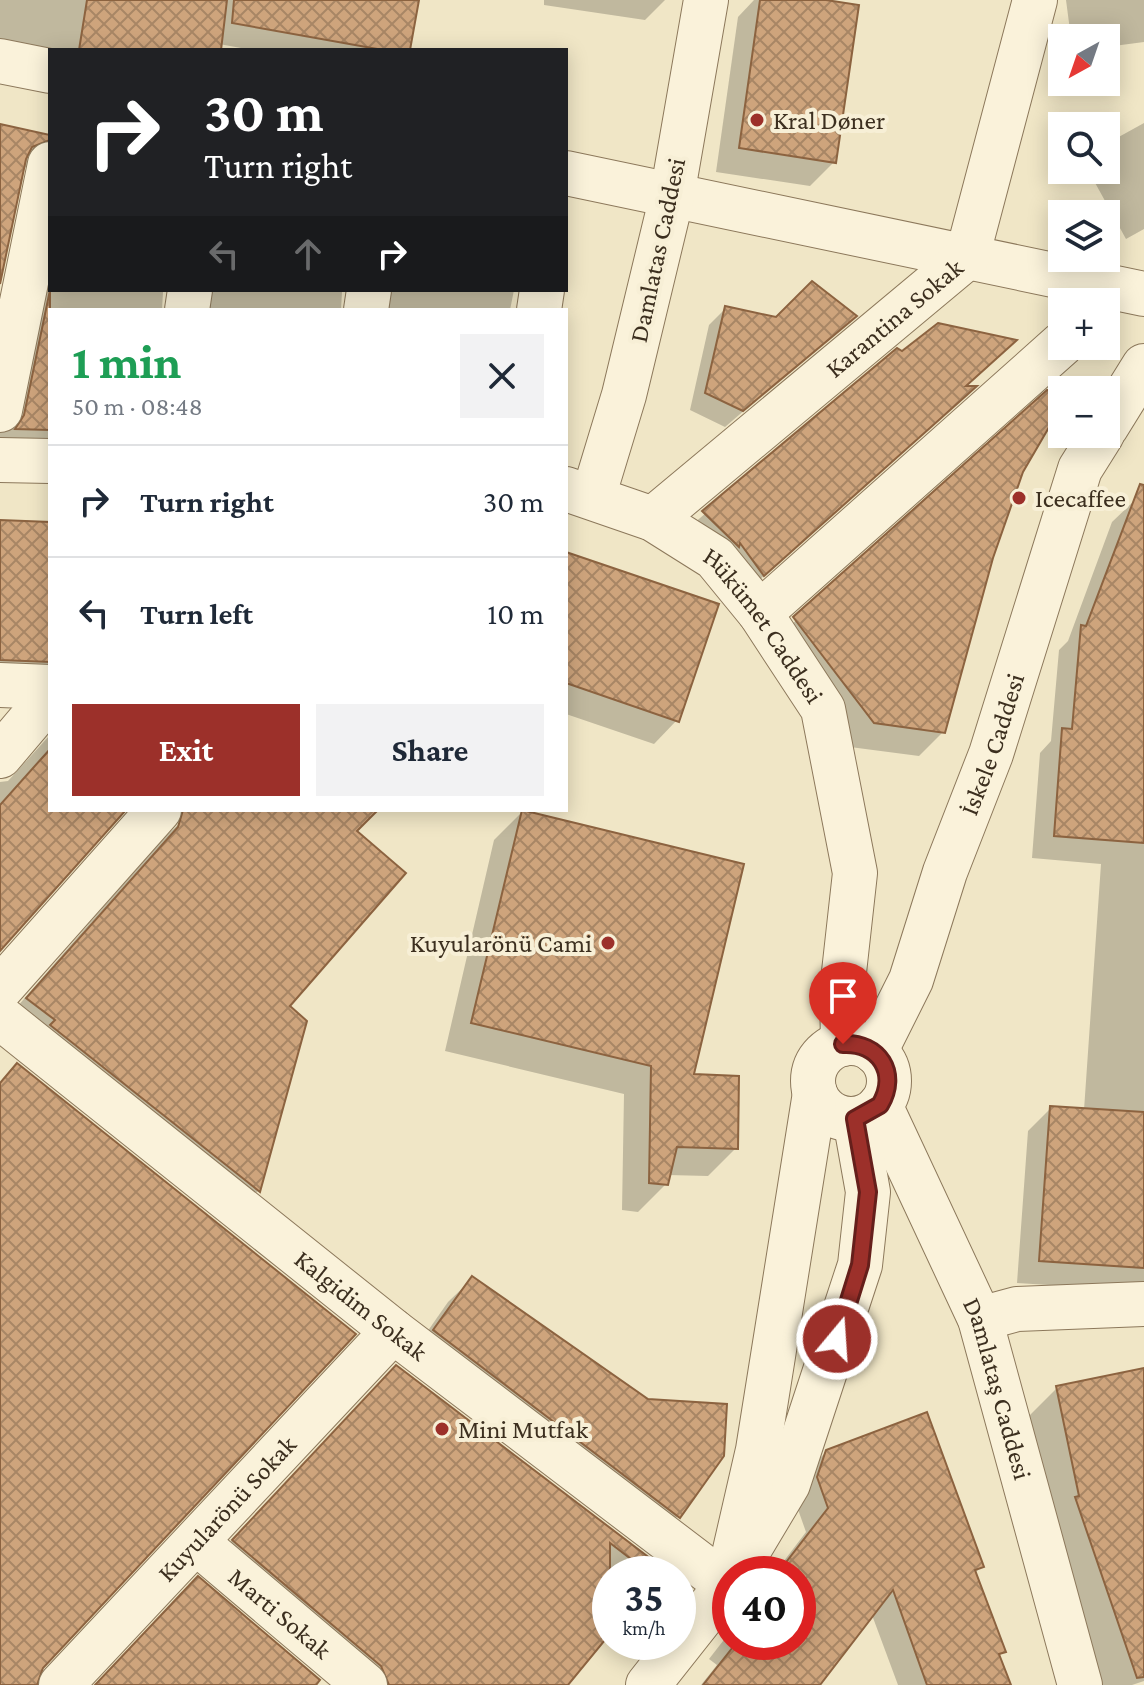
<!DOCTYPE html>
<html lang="en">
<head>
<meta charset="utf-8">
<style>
  :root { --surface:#fff; --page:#f2f2f3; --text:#1f2937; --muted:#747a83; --line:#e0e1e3; --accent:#9c302a }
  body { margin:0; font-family:"Crimson Pro",serif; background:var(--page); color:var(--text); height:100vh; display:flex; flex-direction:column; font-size:30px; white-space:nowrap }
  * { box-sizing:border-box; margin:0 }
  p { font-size:26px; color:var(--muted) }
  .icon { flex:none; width:44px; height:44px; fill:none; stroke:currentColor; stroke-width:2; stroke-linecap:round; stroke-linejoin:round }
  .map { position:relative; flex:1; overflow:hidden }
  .panel { position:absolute; left:48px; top:308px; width:520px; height:504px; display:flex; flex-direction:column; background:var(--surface); border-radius:0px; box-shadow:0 4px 20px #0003 }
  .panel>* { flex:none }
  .hud { position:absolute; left:48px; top:48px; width:520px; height:244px; border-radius:0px; box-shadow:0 4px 20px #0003; background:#202124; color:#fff; overflow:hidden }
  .needle { width:52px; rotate:220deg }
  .tools { position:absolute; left:1048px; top:24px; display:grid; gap:16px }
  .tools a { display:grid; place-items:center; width:72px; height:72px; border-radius:0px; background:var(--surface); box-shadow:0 4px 20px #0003; font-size:40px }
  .speed { position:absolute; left:592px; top:1556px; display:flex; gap:16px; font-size:40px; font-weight:700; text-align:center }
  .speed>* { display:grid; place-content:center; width:104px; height:104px; border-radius:50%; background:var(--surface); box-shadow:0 4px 20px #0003; line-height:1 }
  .speed small { font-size:20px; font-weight:400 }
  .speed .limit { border:12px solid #d22; background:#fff; color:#111 }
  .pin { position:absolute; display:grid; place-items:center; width:68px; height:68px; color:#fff; margin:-82px -34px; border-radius:50% 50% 50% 0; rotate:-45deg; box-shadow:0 0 8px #0007 }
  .pin .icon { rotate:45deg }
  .me { position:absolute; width:88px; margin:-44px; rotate:18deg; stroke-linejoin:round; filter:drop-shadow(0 0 6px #0008) }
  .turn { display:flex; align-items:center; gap:28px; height:168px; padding:0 24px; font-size:36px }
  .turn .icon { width:104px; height:104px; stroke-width:2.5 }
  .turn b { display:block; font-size:56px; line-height:68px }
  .lanes { display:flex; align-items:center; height:76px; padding:0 24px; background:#0003; justify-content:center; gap:40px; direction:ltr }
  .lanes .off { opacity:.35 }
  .round { display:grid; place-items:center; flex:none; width:84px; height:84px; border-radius:0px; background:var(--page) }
  .head { display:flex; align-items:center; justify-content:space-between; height:136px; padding:0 24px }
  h1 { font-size:48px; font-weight:700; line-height:60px; color:#1e9e55 }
  .action { display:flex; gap:16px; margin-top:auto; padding:16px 24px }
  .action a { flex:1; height:92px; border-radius:0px; background:var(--accent); color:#fff; font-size:32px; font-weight:700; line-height:92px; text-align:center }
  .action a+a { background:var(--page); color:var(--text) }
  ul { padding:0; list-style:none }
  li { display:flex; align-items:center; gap:24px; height:112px; padding:0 24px; border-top:2px solid var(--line) }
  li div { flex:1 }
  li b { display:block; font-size:30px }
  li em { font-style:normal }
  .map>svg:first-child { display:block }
</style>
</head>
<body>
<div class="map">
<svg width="1144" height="1685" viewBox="0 0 1144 1685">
  <defs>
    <pattern id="building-cross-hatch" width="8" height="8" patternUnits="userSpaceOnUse" patternTransform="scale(2)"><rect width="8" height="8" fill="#cea47c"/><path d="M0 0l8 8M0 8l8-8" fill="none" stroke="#a88665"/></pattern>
  </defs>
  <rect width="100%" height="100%" fill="#f0e6c6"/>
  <!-- shadow -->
  <g fill="#0003">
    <path d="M0 0H417L408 50H252L219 44V50H50L0 46Z"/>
    <path d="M544 0H665L645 20 544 5Z"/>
    <path d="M754 0H812L834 162 810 186 716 172 738 17Z"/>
    <path d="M1066 0H1144V42L1106 47V38H1071Z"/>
    <path d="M1144 123V229L1126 239 1088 170H1106V144Z"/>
    <path d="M0 128 50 137V290H514L510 310H366L358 298 345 292H342L341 310H187L179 298 166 292H163L162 310H50V457L0 456V433L48 198 40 173 22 166 0 274Z"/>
    <path d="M726 308 776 319 854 316 725 427 690 410 709 325Z"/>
    <path d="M1013 342 964 388H972L950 410 739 598 679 536 897 350 902 354Z"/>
    <path d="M1062 393V401L1021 471 991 557 943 732 919 756 850 747 771 642Z"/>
    <path d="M1135 500 1144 503V1291L1017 1283 1028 1131 1051 1108 1084 1110 1101 864 1032 858 1040 753 1051 741 1059 650 1068 641 1112 522Z"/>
    <path d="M0 520 50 524V673L0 685Z"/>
    <path d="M566 552 677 720 654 744 566 714Z"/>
    <path d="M50 735V810H126L0 951V782L8 781Z"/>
    <path d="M212 810H375L355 831 287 1006 305 1022 258 1191 235 1214 4 1022 159 843 183 820Z"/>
    <path d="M522 812 736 1148 708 1176 668 1175 666 1184 638 1212 622 1210 624 1094 445 1051 494 840Z"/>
    <path d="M472 1279 678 1516 655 1540 411 1355 448 1302Z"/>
    <path d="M1144 1370V1681L1132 1685H1097L1025 1420 1057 1388Z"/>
    <path d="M372 1392 657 1573 610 1574V1630L564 1685H351L209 1565Z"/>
    <path d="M827 1451 982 1566 974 1574 1003 1651 998 1657 1009 1685H898L872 1615 817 1685H701L717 1665 709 1659 730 1632V1642H798V1574H774L806 1532 795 1501 803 1475Z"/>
  </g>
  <!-- building -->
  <g fill="url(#building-cross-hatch)" stroke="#8c6340" stroke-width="2">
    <path d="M87 0H227L221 50H79Z"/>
    <path d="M234 0H419L410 50H383L232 23Z"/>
    <path d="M760 0H826L859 5 836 163 739 148Z"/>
    <path d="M0 124 50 135V140L32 147 26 159 0 284Z"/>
    <path d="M812 281 857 316 743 411 705 393 725 306 776 317Z"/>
    <path d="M50 290V430L15 429 24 415Z"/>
    <path d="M938 323 1017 340 966 386H977L764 576 740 543 739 547 702 511 897 348 902 351Z"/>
    <path d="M1047 390 1062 391V405L1023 472 993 558 945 733 874 723 793 617Z"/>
    <path d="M1140 484 1144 485V843L1054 836 1062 728 1072 729 1081 625 1086 626Z"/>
    <path d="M0 520 50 522V662L0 660Z"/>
    <path d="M566 552 719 604 679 722 566 683Z"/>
    <path d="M50 749V810H126L0 951V805Z"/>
    <path d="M183 810H378L357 831 406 873 290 1006 307 1021 260 1192 50 1025 55 1020 26 998 178 827Z"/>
    <path d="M522 810 744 864 694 1074 739 1076 738 1149 677 1147 668 1185 649 1183 651 1066 471 1023Z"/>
    <path d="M17 1063 356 1334 43 1668 37 1685H0V1083Z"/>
    <path d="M1050 1106 1144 1112V1268L1039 1261Z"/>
    <path d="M472 1276 648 1399 727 1404 724 1456 680 1518 433 1330Z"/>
    <path d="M396 1365 651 1559 644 1569 610 1543V1634L568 1685H389L381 1666 232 1540Z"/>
    <path d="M1144 1368V1677L1137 1678 1075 1497 1079 1496 1056 1386Z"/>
    <path d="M927 1412 984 1567 975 1570 1006 1652 999 1654 1011 1685H927L893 1590 820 1685H703L737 1642H798V1574H777L828 1508 817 1477 826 1450Z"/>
    <path d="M198 1576 320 1680 316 1685H95Z"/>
  </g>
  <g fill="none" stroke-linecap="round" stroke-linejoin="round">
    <defs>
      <g id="pedestrian">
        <path d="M0 61 50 71"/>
        <path d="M566 173 1144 294"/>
        <path d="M187 310 190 290"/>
        <path d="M366 310 369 290"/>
        <path d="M539 310 542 290"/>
        <path d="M0 410 50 164"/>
        <path d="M0 460 50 461"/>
        <path id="s1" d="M566 489 653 519 715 558 760 613 823 709 855 873 842 990 843 1044"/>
        <path d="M593 497 624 395 672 196"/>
        <path id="s2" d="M653 519 967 257 1035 0"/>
        <path d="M760 613 1062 344"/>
        <path d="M0 685 50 687"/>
        <path d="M0 756 50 697"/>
        <path d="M0 989 159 810"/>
        <path id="s3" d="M61 1685 393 1331"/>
      </g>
      <g id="minor">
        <path d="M672 196 706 0"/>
        <path id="s4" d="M0 1017 393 1331 727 1585 648 1685"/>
        <path d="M980 1319 1017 1309 1144 1304"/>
        <path id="s5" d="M196 1542 365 1685"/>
      </g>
      <g id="tertiary">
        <path d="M1106 427 1144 366"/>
        <circle cx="851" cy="1081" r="38"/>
        <path id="s6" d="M875 1052 911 980 945 872 991 754 1080 469 1102 434"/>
        <path id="s7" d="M880 1105 980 1319 1080 1685"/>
        <path d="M748 1551 788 1484 860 1265 868 1192 855 1119"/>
        <path d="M727 1585 758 1450 815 1093"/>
      </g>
    </defs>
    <!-- pedestrian casing -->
    <use href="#pedestrian" stroke="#8c785b" stroke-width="46"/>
    <!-- minor casing -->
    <use href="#minor" stroke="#8c785b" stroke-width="46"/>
    <!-- tertiary casing -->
    <use href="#tertiary" stroke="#8c785b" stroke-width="46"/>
    <!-- pedestrian -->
    <use href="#pedestrian" stroke="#faf2da" stroke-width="44"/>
    <!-- minor -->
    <use href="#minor" stroke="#faf2da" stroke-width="44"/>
    <!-- tertiary -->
    <use href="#tertiary" stroke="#faf2da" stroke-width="44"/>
  </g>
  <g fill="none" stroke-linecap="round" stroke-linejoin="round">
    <defs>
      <path id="route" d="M837 1339 860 1265 868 1192 855 1119 880 1105C899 1073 879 1042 843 1044"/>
    </defs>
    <!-- route casing -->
    <use href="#route" stroke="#651f1b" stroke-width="20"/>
    <!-- route -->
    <use href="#route" stroke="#9c302a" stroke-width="14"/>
  </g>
  <!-- markers -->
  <g fill="#9c302a" stroke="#f7efd6" stroke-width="3">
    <circle cx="757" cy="120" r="8"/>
    <circle cx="1019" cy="498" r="8"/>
    <circle cx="608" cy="943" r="8"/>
    <circle cx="442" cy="1429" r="8"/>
  </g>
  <g text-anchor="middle" stroke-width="8" stroke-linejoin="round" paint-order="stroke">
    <!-- poi labels -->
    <g font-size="26" fill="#3c2f1f" stroke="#f7efd6" text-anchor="start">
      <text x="773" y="129">Kral Døner</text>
      <text x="1035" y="507">Icecaffee</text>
      <text x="592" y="952" text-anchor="end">Kuyularönü Cami</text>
      <text x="458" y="1438">Mini Mutfak</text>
    </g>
    <!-- street labels -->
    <g font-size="26" fill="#3c2f1f" stroke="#f7efd6">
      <text transform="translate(657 250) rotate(-78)" y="9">Damlatas Caddesi</text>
      <text dy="9" stroke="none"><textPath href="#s2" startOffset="314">Karantina Sokak</textPath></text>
      <text dy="9" stroke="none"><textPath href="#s1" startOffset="248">Hükümet Caddesi</textPath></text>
      <text dy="9" stroke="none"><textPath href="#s6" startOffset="330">İskele Caddesi</textPath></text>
      <text dy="9" stroke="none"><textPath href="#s4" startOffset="462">Kalgidim Sokak</textPath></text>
      <text dy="9" stroke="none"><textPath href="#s7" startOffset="308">Damlataş Caddesi</textPath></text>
      <text dy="9" stroke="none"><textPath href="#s3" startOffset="242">Kuyularönü Sokak</textPath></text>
      <text dy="9" stroke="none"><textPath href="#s5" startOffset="110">Marti Sokak</textPath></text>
    </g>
  </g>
</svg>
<div class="tools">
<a><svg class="needle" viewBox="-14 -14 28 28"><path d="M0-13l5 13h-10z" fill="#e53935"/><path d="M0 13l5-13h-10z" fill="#747a83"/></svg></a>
<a><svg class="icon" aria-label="search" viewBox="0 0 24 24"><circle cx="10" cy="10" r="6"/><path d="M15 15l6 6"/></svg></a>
<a><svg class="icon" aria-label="layers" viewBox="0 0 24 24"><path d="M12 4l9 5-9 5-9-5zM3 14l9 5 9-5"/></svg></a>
<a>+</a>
<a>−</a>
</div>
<div class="speed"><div>35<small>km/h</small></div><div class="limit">40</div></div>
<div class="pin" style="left:843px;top:1044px;background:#d93025"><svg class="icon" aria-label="arrive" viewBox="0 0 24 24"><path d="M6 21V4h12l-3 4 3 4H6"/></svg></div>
<svg class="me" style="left:837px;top:1339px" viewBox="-20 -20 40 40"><circle r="17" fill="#9c302a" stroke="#fff" stroke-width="3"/><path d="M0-11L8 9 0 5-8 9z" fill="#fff"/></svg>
<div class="hud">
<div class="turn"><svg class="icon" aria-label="right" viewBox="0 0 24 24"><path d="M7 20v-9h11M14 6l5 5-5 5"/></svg><div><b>30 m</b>Turn right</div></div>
<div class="lanes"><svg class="icon off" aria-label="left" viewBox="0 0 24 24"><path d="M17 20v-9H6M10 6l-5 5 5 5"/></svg><svg class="icon off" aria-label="ahead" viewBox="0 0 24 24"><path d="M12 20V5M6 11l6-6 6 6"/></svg><svg class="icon" aria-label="right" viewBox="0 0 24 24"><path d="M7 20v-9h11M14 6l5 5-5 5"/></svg></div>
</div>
<section class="panel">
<div class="head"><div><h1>1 min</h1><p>50 m · 08:48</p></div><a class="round"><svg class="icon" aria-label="close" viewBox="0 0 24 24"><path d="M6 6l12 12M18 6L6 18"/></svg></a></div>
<ul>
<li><svg class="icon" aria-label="right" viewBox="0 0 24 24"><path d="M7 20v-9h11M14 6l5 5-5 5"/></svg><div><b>Turn right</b></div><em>30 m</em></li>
<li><svg class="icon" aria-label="left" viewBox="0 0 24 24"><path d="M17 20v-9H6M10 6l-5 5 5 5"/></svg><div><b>Turn left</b></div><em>10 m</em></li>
</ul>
<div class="action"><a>Exit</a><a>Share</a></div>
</section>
</div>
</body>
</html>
